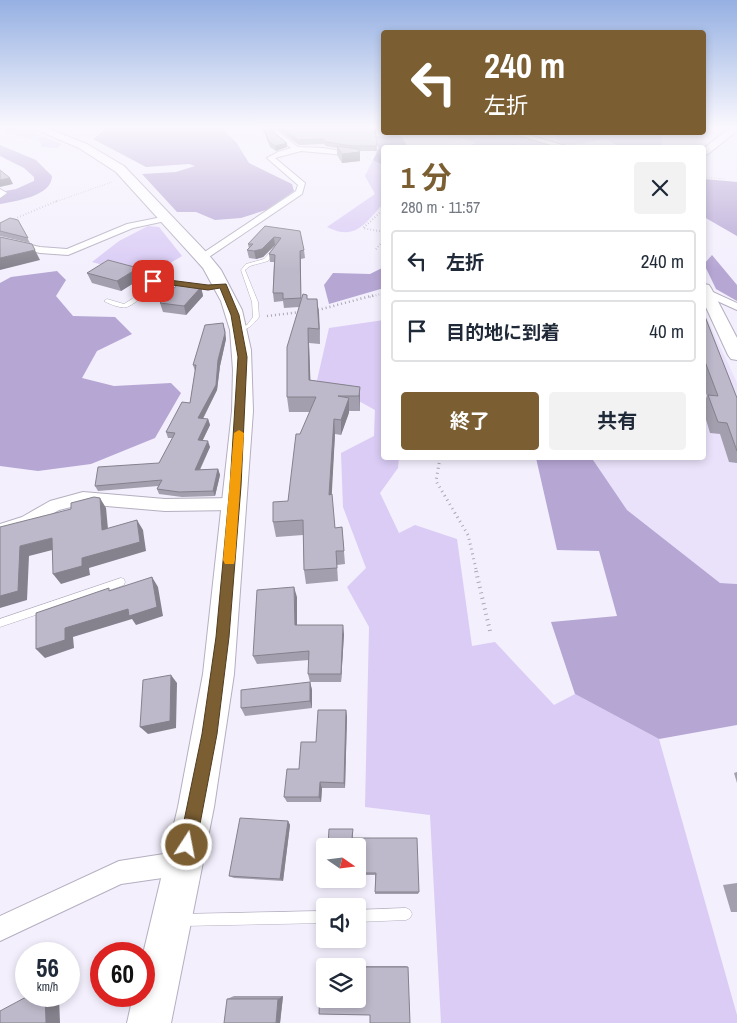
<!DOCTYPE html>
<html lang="ja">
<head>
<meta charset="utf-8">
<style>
  :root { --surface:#fff; --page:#f2f2f3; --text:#1f2937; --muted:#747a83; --line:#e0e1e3; --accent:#7b5e32 }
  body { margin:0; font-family:"Archivo Narrow","Noto Sans JP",sans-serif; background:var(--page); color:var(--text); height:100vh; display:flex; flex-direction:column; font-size:19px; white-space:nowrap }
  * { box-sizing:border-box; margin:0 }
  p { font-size:16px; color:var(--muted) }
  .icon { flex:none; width:28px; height:28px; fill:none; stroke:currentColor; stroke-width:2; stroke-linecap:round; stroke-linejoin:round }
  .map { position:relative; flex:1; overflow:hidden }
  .panel { position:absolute; left:381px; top:145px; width:325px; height:315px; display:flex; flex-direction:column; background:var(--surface); border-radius:5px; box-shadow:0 2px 8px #0003 }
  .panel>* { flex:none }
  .banner { position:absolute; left:381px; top:30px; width:325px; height:105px; border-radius:5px; box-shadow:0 2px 8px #0003; background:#7b5e32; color:#fff; overflow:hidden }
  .needle { width:32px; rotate:104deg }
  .buttons { position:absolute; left:316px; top:838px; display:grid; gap:10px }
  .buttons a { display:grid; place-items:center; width:50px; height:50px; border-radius:5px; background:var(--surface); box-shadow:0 2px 8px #0003; font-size:25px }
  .speed { position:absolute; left:15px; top:942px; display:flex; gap:10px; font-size:25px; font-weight:700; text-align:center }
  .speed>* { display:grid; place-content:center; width:65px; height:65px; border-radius:50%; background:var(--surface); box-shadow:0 2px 8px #0003; line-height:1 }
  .speed small { font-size:12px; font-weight:400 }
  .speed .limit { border:8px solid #d22; background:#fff; color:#111 }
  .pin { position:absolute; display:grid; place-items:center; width:42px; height:42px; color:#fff; margin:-21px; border-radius:10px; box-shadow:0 2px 8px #0006 }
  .me { position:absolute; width:55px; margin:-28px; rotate:11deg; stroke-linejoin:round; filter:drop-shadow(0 0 4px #0008) }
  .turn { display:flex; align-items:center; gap:18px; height:105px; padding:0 20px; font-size:22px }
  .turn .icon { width:65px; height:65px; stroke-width:2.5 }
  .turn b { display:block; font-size:35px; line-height:42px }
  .round { display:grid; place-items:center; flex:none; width:52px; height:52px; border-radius:5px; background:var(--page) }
  .overview { display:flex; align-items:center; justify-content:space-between; height:85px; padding:0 20px }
  h1 { font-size:30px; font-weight:700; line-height:38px; color:var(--accent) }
  .button { display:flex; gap:10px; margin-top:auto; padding:10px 20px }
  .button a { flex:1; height:58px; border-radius:5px; background:var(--accent); color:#fff; font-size:20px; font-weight:700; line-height:58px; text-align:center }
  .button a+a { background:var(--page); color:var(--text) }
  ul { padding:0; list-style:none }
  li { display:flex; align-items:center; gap:15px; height:62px; margin:0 10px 8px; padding:0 10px; border:2px solid var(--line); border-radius:5px }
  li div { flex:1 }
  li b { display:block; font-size:19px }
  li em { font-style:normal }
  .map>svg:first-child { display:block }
</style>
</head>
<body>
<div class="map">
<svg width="737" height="1023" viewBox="0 0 737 1023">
  <rect width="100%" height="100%" fill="#f3effd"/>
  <!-- built -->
  <path fill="#eae2fa" d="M704 312 737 383V584L720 583 627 510 592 460 595 458H704Z"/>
  <!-- green -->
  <g fill="#daccf5">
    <path d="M0 127H20L62 144 57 148 41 147 40 141 6 133 5 128Z"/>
    <path d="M451 133H475L474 134 487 137C502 128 542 142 558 147H463L476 143 451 135Z"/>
    <path d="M656 133 661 134 663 144 660 147H605L616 145C613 143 608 140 605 140 589 140 570 151 556 139L557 133Z"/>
    <path d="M373 160 384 166V203C366 222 356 242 327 227L375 194 365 176Z"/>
    <path d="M148 226 159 227 182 256 147 277 92 262 119 241Z"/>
    <path d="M384 320V458H399L398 468 380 493 399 533 415 525 457 539 472 646 495 642 554 705 575 694 659 739 737 1015V1023H441L430 815 365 807 369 627 347 587 366 568 343 507 341 453 374 436 375 410 337 389H315L329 328Z"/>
  </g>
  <!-- forest -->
  <g fill="#b6a6d4">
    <path d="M96 127H220L236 142 249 163 292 184 294 191 266 210 241 218 215 220 196 212H177L142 174 176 172 195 166 189 164 146 167 93 139 104 130Z"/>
    <path d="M395 135 401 136 408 147 384 148V166L373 160 379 148 377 145 375 136 385 137Z"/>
    <path d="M704 179 737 182V236L704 217Z"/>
    <path d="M712 255 737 285V301L716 289 704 264Z"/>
    <path d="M384 267V288L329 304 324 285 333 273 370 274Z"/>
    <path d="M57 271 66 280 56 296 73 316 115 317 132 334 97 351 82 378 114 386 171 383 181 393 155 438 91 464 38 471 0 466V283L11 277Z"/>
    <path d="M536 458H595L593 460 627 510 720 583 737 584V725L659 739 575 694 551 622 617 616 599 551 557 550Z"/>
  </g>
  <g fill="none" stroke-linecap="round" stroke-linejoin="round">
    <!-- river -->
    <path fill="#baaad8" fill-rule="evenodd" d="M0 145 36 160 52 176C52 196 16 201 0 204V192L16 189 34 181V177L24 168 0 156Z"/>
    <defs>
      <g id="lane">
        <path d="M273 249 277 250 268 261 250 266 245 270 258 302 259 317C253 325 247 331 237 331V329L247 325 253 317 252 302 241 270 246 264 264 259Z"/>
        <path d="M151 280 209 287 223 285 225 286 209 289 154 283C147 290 138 303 127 307 122 309 109 304 104 301L107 299 124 304 132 299Z"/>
        <path d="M121 578 124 579 125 582 124 585 0 627V619Z"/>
        <path d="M406 908 410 910 412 914 410 918 406 920 358 922V910Z"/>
        <path d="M325 911V923L183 926 179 924 177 920 179 916 183 914Z"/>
      </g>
      <g id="street">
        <path d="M273 131H277L298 147 323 148 359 154 356 156 301 151 275 158 305 183 302 194 206 259H200V255L296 191 298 185 267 158 278 152 291 148 273 133Z"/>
        <path d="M507 132H519L573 148H561Z"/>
        <path d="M0 189 7 193 0 198Z"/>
        <path d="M167 216 171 218 170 220 133 228 68 255 40 253 0 244V238L40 247 67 249 127 224Z"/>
        <path d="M704 288 737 303V310L704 295Z"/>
        <path d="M83 492 165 499 234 498 239 500 241 504 239 508 234 510 165 511 83 504 59 510 32 525 0 536V524L22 517 50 501Z"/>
        <path d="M183 851 191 855 195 863 191 871 183 875 121 884 0 941V916L119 861Z"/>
      </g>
      <g id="secondary">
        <path d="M731 127H737V131L708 154 704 155V148Z"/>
        <path d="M704 284 709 285 711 288 737 338V360L731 359 728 355 704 303Z"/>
      </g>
      <path id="primary" d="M30 127H44L87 144 124 166 208 254 221 270 242 310 251 350 253 411 234 674 214 807 171 1023H127L133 996H144L143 954 178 807 203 674 232 411 233 370 230 330 221 301 203 268 116 172 79 148Z"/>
    </defs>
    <!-- lane casing -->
    <use href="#lane" stroke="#b5afc0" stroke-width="1"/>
    <!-- street casing -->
    <use href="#street" stroke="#b5afc0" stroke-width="2"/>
    <!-- secondary casing -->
    <use href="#secondary" stroke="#b5afc0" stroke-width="2"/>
    <!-- primary casing -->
    <use href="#primary" stroke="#b5afc0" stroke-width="2"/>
    <!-- path-far4 -->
    <g stroke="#aba7b3" stroke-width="1" stroke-dasharray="0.5 2" stroke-linecap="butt">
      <path d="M0 130 24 133"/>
      <path d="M367 157 378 166 384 175"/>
      <path d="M704 177 726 179"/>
      <path d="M55 202 112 182"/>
    </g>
    <!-- path-far3 -->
    <g stroke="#aba7b3" stroke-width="2" stroke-dasharray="0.5 2.5" stroke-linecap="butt">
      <path d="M384 209 363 228 384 232"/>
      <path d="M12 220 59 200"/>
      <path d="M376 249 384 240"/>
      <path d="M163 272 166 264"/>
      <path d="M370 297 384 293"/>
    </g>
    <!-- path-far2 -->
    <g stroke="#aba7b3" stroke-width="2.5" stroke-dasharray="1 3" stroke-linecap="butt">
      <path d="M314 311 375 295"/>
      <path d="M267 316 301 312"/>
    </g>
    <!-- path-far1 -->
    <path stroke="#aba7b3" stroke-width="3" stroke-dasharray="1 4" stroke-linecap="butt" d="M440 458 436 481 468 535 477 573"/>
    <!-- path -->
    <path stroke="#aba7b3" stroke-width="4" stroke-dasharray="1 4.5" stroke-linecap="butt" d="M476 571 490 631"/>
    <!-- lane -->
    <use href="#lane" fill="#fff" fill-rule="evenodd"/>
    <!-- street -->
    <use href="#street" fill="#fff" fill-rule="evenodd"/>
    <!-- secondary -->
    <use href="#secondary" fill="#fff" fill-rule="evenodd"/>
    <!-- primary -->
    <use href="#primary" fill="#fff" fill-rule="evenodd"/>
  </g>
  <!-- wall -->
  <g fill="#a39fae" fill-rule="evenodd">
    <path d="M262 127H375L377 151H359L360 152V161L342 163 337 155V148L326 146 324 144 299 145 278 130 273 129V131L287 143V147L276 151 270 147Z"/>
    <path d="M18 220 30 243 0 236V223Z"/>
    <path d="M265 226 304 250 305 258 301 259V300L307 299 319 313 320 344 309 343 310 380 360 387V411H349L341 435 335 434 331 495 335 528 342 527 345 564 337 565 338 581 306 584 304 570 303 535 276 537 273 522 288 501 300 434 310 412H289L287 397 299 307 284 308 283 301 274 302 273 293 274 262H270L269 254 275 245 263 257 256 259 249 258 247 250 249 249 248 244Z"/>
    <path d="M87 273 142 278 121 291 92 283Z"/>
    <path d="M201 287 203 296 186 315 163 312 160 303Z"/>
    <path d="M704 314 737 398V463L729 462 720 434 710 433 704 413V402L707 396 704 387Z"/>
    <path d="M225 328 226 339 220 366 217 390 203 419H208L210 425 202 441 210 447 200 470 218 469 220 475 215 496 182 497 159 494 157 489 158 486 98 491 95 486 159 463 173 438H168L166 432 190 403 195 371 193 365Z"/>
    <path d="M297 597V625L344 634 341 682H310L308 674 309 660 257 664 253 656Z"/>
    <path d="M310 682 312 690V708L245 716 241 708Z"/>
    <path d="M346 710 347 717 345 788H322L321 802H287L284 797 299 769 316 742Z"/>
    <path d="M737 772V783L734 773Z"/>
    <path d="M288 821 290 825 283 881 234 878 229 876Z"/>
    <path d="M353 832V838L419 892 418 894H375V875H358V846H328Z"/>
    <path d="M737 883V912H731L723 885Z"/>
    <path d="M323 961H355L354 966H406L408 967 410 1023H370V1015L319 1014 321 962ZM325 966H358V999H325Z"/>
    <path d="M234 996H283L280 1023 227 999Z"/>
  </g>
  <!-- shaded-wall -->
  <g fill="#85828d">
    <path d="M287 143V147L276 151 275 146Z"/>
    <path d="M360 152V161L342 163V154Z"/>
    <path d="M10 178 13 184 0 187V180Z"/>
    <path d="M274 237 275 245 263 257 256 259 254 251Z"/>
    <path d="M35 250 40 260 0 270V258Z"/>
    <path d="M300 251 301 259V307V298Z"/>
    <path d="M138 268 142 278 121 291 117 281Z"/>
    <path d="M201 287 203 296 186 315 184 306Z"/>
    <path d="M317 299 319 313 320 344Z"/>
    <path d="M223 323 226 339 220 366 217 390 200 424 198 418Z"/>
    <path d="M308 328 309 343 311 395 309 380Z"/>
    <path d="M360 387V411L359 396Z"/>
    <path d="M349 398V413L341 435V420Z"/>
    <path d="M208 419 210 425 200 446 198 440Z"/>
    <path d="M334 419 335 434 331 509 329 495Z"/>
    <path d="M208 441 210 447 197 475 195 470Z"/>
    <path d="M218 469 220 475 215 496 213 491Z"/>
    <path d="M100 498 106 508 109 540 102 530Z"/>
    <path d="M137 520 143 530 146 551 89 568 90 575 61 584 53 574 82 558Z"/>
    <path d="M52 538 60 548 29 556 27 600 0 608V596L20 546Z"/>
    <path d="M152 577 158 587 163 616 136 625 132 619 73 637 74 648 45 658 36 649 65 628Z"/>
    <path d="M294 587 297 597V634L295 625Z"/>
    <path d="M343 625 344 634 341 682V674Z"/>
    <path d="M171 675 177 683 176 728 148 734 140 727Z"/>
    <path d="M310 682 312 690V708L310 701Z"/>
    <path d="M346 710 347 717 345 788 344 783Z"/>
    <path d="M320 782 322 788 321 802 319 797Z"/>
    <path d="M288 821 290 825 283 881 280 879Z"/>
    <path d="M45 996H59L60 1023H46Z"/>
    <path d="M283 996 280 1023H276L278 999Z"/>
  </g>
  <!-- building -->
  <g fill="#beb9ca" stroke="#85828d">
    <path d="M263 127H272L271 130 287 143 275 146 269 142Z"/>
    <path d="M280 127H375L377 146H353L326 142 323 139 298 140Z"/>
    <path d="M512 145 526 147V148H512Z"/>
    <path d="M337 146 358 149 360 152 342 154Z"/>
    <path d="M0 170 10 178 0 180Z"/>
    <path d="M10 218 18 220 28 238 0 231V223Z"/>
    <path d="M265 226 300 231 304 250 300 251 301 298 283 299V293H273L275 255 269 254 281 238 274 237 262 249 254 251 247 250 253 244H248Z"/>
    <path d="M0 237 32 244 35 250 0 258Z"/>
    <path d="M108 260 138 268 117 281 87 273Z"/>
    <path d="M178 284 201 287 184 306 160 303Z"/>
    <path d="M303 294 307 295V299H317L319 329 308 328 309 380 360 387 359 396H338L349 398 341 420 334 419 329 495 332 494 335 528 342 527 344 551H336L337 568 304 570 303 520 273 522V502L288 501 296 434H300L316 397H287V347Z"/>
    <path d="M704 314 737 398V451L727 423 718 422 708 395 718 396 704 359Z"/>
    <path d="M223 323 225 333 218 360 216 385 198 418 208 419 198 440 208 441 195 470 218 469 213 491 179 492 157 489 162 480 95 486 98 467 159 463 175 433 166 432 182 402 190 403 196 365H193L205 325Z"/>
    <path d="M94 497 100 498 102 530 137 520 140 542 82 558V566L53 574 52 538 20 546 18 591 0 596V527L71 509V503Z"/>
    <path d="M152 577 157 607 129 616 128 609 65 628V640L36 649V613L109 588V591Z"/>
    <path d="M294 587 295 625H343L341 674H308L309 651 253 656 257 590Z"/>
    <path d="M171 675 170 721 140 727 143 680Z"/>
    <path d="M310 682V701L241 708V690Z"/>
    <path d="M318 710H346L344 783 320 782 319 797H284L287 769H299L301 742H316Z"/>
    <path d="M240 818 288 821 280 879 229 876Z"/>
    <path d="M329 829H353L352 838H417L419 892H375L376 873H358V846H328Z"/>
    <path d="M321 962H354V966H325V999H358V967H408L410 1023H370V1015L319 1014Z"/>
    <path d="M28 996H45L46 1023H0V1011Z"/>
    <path d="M227 999H278L276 1023H224Z"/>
  </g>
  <!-- sky -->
  <linearGradient id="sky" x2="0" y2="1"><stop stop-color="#95b0e2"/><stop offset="0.47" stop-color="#faf8fe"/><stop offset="1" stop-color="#faf8fe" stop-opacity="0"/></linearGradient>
  <rect width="737" height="270" fill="url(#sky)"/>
  <!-- route -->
  <path fill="#7b5e32" stroke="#503d20" d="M153 278 208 285 226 284 239 315 247 357 241 486 229 637 217 734 196 845 193 851 187 853 181 851 179 845 202 734 216 637 230 486 238 357 231 315 220 288 208 290 151 282V279Z"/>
  <!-- slow -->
  <path fill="#f59e0b" d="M239 430 244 433 235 560 234 564H225L223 560 234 433Z"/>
</svg>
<div class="buttons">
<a><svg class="needle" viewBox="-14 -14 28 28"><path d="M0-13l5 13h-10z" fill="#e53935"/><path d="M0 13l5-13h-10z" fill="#747a83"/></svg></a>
<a><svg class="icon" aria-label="sound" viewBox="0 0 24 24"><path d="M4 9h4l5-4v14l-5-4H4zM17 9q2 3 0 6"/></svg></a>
<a><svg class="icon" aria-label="layers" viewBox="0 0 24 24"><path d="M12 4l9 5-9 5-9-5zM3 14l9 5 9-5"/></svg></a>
</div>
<div class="speed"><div>56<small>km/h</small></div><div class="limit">60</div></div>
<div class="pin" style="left:153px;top:281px;background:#d93025"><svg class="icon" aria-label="arrive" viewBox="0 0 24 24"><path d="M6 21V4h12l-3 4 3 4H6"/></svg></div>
<svg class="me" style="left:187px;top:845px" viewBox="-20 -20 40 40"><circle r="17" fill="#7b5e32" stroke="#fff" stroke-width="3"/><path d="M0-11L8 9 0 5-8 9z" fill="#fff"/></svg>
<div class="banner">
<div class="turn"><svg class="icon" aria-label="left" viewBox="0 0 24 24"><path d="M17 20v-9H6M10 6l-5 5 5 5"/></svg><div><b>240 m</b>左折</div></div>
</div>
<section class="panel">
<div class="overview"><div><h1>1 分</h1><p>280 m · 11:57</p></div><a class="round"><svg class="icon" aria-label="close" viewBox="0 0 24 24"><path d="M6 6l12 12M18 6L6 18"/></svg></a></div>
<ul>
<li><svg class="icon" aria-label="left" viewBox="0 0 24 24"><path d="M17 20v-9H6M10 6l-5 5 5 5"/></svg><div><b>左折</b></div><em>240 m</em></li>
<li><svg class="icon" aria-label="arrive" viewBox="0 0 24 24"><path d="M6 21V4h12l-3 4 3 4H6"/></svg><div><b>目的地に到着</b></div><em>40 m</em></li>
</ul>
<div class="button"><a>終了</a><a>共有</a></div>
</section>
</div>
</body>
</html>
